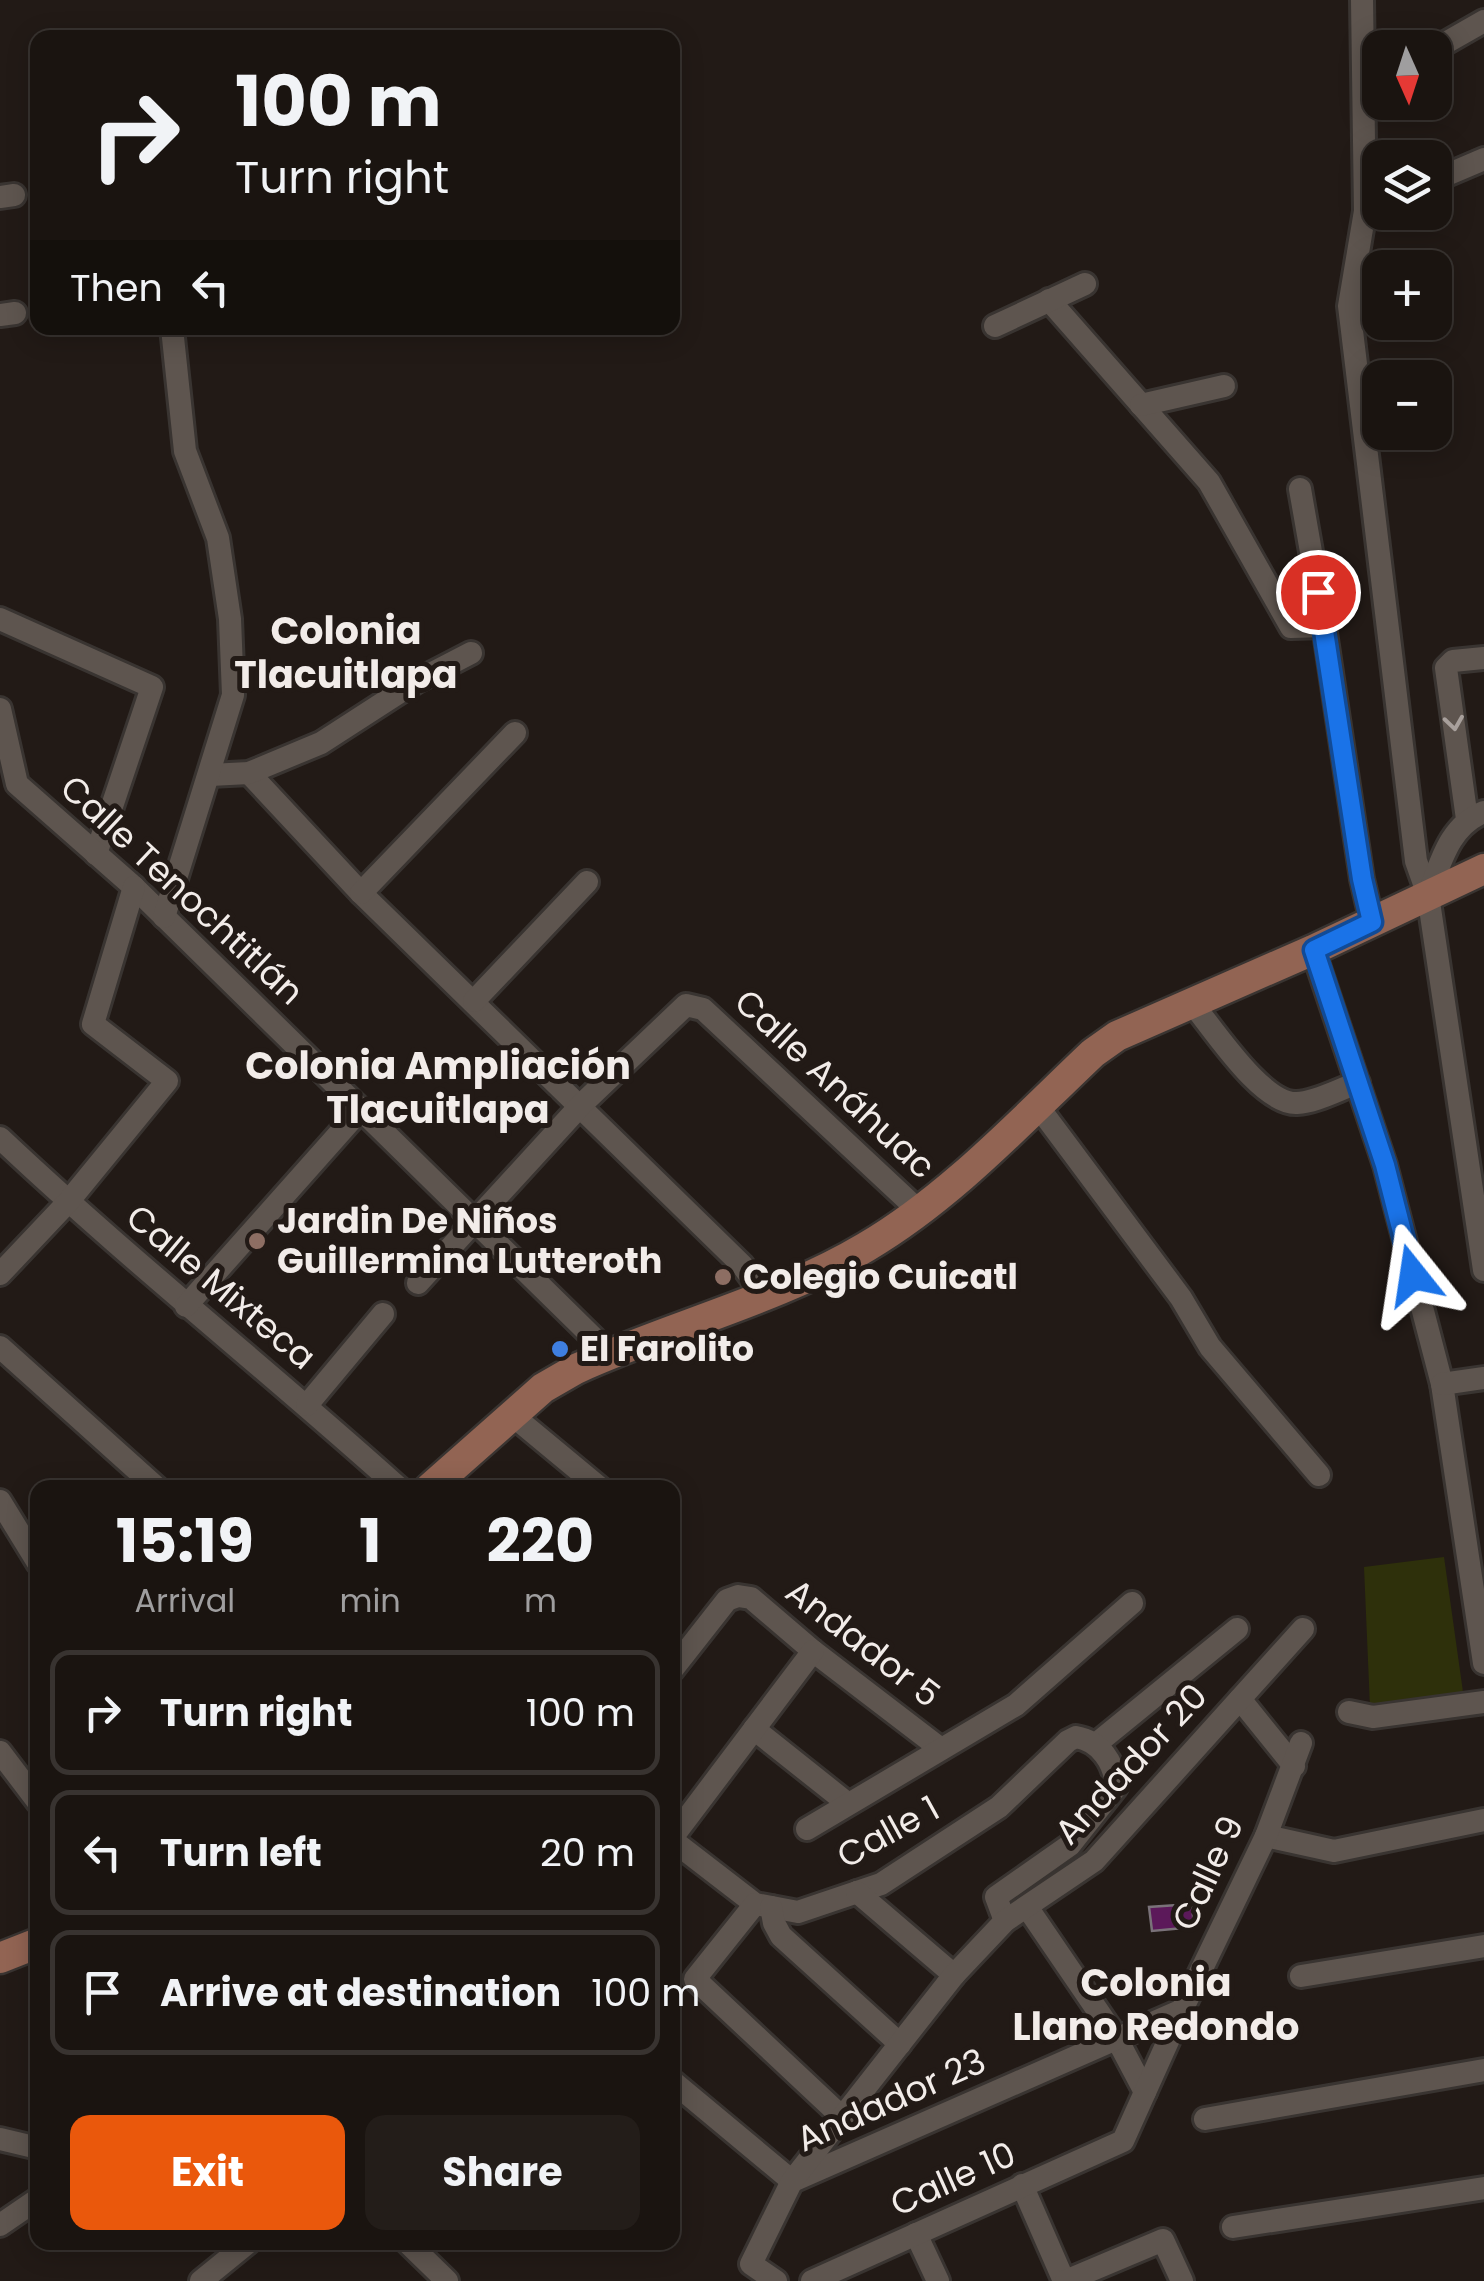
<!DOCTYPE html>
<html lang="en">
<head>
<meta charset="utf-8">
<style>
  :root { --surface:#1a1410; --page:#231d19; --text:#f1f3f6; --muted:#9f9e9f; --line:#383330; --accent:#ea580c }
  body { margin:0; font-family:Poppins,sans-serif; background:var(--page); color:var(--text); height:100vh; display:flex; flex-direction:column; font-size:38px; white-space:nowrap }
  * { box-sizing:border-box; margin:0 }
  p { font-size:32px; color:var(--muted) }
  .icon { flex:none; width:55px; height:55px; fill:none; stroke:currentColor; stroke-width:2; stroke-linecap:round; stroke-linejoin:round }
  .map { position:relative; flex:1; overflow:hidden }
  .panel { position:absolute; left:30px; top:1480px; width:650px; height:770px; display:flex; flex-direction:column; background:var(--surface); border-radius:20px; box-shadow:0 5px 25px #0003,0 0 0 2px var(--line) }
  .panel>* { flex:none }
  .banner { position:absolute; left:30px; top:30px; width:650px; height:305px; border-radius:20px; box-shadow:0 5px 25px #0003,0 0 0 2px var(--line); background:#1a1410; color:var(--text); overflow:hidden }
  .needle { width:65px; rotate:177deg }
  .controls { position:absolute; left:1362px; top:30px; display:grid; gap:20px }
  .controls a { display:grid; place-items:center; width:90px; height:90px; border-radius:20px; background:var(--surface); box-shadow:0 5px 25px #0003,0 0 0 2px var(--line); font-size:50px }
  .pin { position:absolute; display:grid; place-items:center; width:85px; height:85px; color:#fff; margin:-42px; border:5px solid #fff; border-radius:50%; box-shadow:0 2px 10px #0007 }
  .me { position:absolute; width:110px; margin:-55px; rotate:345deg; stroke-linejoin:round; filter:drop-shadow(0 0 8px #0008) }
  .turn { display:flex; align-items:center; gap:35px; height:210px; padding:0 40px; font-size:45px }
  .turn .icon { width:130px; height:130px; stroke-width:2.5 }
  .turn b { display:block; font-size:70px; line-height:85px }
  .then { display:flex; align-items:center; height:95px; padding:0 40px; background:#0003; gap:20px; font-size:38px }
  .eta { display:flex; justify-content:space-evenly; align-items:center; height:170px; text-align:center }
  .eta b { font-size:60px; font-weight:700; line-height:70px }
  .button { display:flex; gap:20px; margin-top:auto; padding:20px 40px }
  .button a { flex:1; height:115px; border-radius:20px; background:var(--accent); color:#fff; font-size:40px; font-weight:700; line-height:115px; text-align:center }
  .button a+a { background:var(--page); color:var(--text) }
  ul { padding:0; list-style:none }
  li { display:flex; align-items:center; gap:30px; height:125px; margin:0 20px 15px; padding:0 20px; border:5px solid var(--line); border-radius:20px }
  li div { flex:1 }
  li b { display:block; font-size:38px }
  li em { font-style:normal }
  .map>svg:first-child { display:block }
</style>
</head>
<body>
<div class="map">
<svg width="1484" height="2281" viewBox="0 0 1484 2281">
  <rect width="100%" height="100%" fill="#221a16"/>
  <!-- green -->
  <path fill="#2e300b" d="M1444 1557 1463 1692 1370 1707 1364 1567Z"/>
  <!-- building -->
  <path fill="#5c195a" stroke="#7a7279" stroke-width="2.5" d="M1192 1904 1194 1927 1152 1931 1149 1907Z"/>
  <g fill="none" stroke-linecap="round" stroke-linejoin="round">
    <defs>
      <g id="minor">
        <path d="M1362 0 1365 211 1349 306 1416 861 1428 895 1484 1270"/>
        <path d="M1435 49 1484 21"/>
        <path d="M1435 180 1484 159"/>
        <path d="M0 197 14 195"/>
        <path d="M1049 300 1209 482 1291 627 1324 626"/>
        <path d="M0 315 15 313"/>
        <path d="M995 326 1085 284"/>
        <path d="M1141 405 1224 386"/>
        <path d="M1300 489 1324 626 1362 879 1372 922"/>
        <path d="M0 619 152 687 96 854"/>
        <path d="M0 709 17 784 134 887 610 1354"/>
        <path d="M249 773 361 893 742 1265 763 1294"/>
        <path d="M210 775 249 773 321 743 417 681 471 653"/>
        <path d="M1467 819 1446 668 1453 661 1484 658"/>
        <path d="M361 893 515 733"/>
        <path d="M1428 895C1441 862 1449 826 1484 812"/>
        <path d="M164 917 233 695 230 619 218 538 185 451 172 328"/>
        <path d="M1313 950 1385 1165 1442 1384 1484 1663"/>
        <path d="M474 1001 587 882"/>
        <path d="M1191 1002C1213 1028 1262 1105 1297 1103 1317 1102 1339 1089 1358 1083"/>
        <path d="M1037 1105 1181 1298 1210 1347 1319 1475"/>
        <path d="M0 1138C129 1260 267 1369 399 1488"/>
        <path d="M0 1274 68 1202 167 1081 93 1024 134 887"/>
        <path d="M418 1283 581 1105 686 1005 703 1009 918 1210"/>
        <path d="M186 1306 361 1109"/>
        <path d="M0 1347 157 1488"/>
        <path d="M1442 1384 1484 1378"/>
        <path d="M307 1405 383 1314"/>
        <path d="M512 1415 600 1488"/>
        <path d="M0 1501 38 1563"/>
        <path d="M672 1670 727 1600 738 1596 751 1598 813 1651 941 1749"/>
        <path d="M1240 1699 1294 1766"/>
        <path d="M1349 1712 1373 1717 1484 1702"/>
        <path d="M754 1729 847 1803"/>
        <path d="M1096 1744 1237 1629"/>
        <path d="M0 1752 38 1802"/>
        <path d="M807 1829 1016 1705 1132 1603"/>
        <path d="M1266 1836 1334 1851 1484 1820"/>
        <path d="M672 1838 813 1651"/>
        <path d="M672 1840 755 1904 798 1912 881 1884 999 1807 1068 1741 1076 1737C1100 1741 1115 1763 1116 1787L1070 1845 996 1897 1005 1921"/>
        <path d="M857 1892 954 1975"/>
        <path d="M755 1904 695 1979 842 2117"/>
        <path d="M771 1907 774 1923 781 1936 900 2044"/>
        <path d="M1027 1907 1117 2039 1145 2092"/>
        <path d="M1301 1976 1484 1946"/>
        <path d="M672 2081 792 2181"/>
        <path d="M1205 2119 1484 2070"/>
        <path d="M0 2139 38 2148"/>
        <path d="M795 2180 1182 2010"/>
        <path d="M1022 2185 1064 2281"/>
        <path d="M0 2225 38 2199"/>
        <path d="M1233 2227 1484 2188"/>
        <path d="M916 2234 938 2281"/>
        <path d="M407 2242 447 2281"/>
        <path d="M201 2281 249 2242"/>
        <path d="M776 2281 751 2264 792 2181 954 1975 1005 1921 1094 1861 1303 1629"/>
        <path d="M812 2281 1123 2141 1182 2010 1266 1836 1301 1743"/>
        <path d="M1066 2281 1163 2240 1182 2281"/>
      </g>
      <g id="major">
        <path d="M430 1488 543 1388 576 1369C670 1326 777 1300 866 1247 951 1197 1022 1120 1093 1053L1117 1036 1313 950 1484 869"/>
        <path d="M0 1958 38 1943"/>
      </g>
    </defs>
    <!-- minor casing -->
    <use href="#minor" stroke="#393431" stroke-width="28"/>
    <!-- major casing -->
    <use href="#major" stroke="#393431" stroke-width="35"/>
    <!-- minor -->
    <use href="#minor" stroke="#5e554f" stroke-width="22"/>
    <!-- major -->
    <use href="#major" stroke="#926453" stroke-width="30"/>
  </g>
  <!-- one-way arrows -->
  <defs><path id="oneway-chevron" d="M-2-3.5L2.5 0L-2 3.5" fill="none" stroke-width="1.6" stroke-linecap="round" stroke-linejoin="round" transform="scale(2.5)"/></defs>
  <use stroke="#a8a09c" href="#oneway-chevron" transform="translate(1454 723) rotate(82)"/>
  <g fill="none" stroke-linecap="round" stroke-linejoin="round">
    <defs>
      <path id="route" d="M1318 592 1362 879 1372 922 1314 950 1385 1165 1413 1275"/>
    </defs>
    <!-- route casing -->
    <use href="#route" stroke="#114b97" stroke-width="25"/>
    <!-- route -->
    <use href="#route" stroke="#1a73e8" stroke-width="18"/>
  </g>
  <!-- markers -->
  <g fill="#8d6e63" stroke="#221a16" stroke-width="4">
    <circle cx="257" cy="1241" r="10"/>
    <circle cx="723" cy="1277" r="10"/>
  </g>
  <circle fill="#3f7fe0" stroke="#221a16" stroke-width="4" cx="560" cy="1349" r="10"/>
  <g text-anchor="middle" stroke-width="10" stroke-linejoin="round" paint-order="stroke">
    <!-- street labels -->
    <g font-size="35" fill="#f2ece9" stroke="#221a16">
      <text transform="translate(182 890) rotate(43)" y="12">Calle Tenochtitlán</text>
      <text transform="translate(835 1084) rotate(43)" y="12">Calle Anáhuac</text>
      <text transform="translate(221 1287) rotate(40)" y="12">Calle Mixteca</text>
      <text transform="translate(863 1643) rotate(38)" y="12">Andador 5</text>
      <text transform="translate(1131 1764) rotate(-47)" y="12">Andador 20</text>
      <text transform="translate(888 1832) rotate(-29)" y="12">Calle 1</text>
      <text transform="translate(1208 1873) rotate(-65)" y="12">Calle 9</text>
      <text transform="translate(891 2100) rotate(-24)" y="12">Andador 23</text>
      <text transform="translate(953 2179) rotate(-24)" y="12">Calle 10</text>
    </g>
    <!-- poi labels -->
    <g font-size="35" font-weight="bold" fill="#f2ece9" stroke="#221a16" text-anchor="start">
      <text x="277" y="1233">Jardin De Niños<tspan x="277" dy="40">Guillermina Lutteroth</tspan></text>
      <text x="743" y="1289">Colegio Cuicatl</text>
      <text x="580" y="1361">El Farolito</text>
    </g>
    <!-- neighbourhood labels -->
    <g font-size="38" font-weight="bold" fill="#f2ece9" stroke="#221a16">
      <text x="346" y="644">Colonia<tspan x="346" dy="44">Tlacuitlapa</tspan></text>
      <text x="438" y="1079">Colonia Ampliación<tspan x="438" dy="44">Tlacuitlapa</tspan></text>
      <text x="1156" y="1996">Colonia<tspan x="1156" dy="44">Llano Redondo</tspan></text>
    </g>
  </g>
</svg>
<div class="controls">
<a><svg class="needle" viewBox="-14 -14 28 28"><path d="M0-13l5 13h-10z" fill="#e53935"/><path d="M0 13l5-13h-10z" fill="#9f9e9f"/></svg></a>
<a><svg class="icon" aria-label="layers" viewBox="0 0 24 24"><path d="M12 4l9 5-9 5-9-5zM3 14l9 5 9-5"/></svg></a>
<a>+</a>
<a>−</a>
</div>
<div class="pin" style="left:1318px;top:592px;background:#d93025"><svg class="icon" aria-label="arrive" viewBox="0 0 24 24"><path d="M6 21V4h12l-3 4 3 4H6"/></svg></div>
<svg class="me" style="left:1413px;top:1275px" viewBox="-20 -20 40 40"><path d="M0-17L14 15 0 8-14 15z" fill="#1a73e8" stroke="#fff" stroke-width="4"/></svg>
<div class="banner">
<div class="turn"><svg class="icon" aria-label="right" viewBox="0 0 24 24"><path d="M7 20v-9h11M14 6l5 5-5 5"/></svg><div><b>100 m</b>Turn right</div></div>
<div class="then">Then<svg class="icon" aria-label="left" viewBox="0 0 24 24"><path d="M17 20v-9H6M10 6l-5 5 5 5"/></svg></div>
</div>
<section class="panel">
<div class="eta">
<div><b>15:19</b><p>Arrival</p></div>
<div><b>1</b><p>min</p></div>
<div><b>220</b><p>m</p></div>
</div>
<ul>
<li><svg class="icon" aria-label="right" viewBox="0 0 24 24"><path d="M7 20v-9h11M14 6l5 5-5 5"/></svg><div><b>Turn right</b></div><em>100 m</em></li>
<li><svg class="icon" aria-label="left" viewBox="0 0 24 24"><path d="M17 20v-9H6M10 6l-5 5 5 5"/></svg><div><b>Turn left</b></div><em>20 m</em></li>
<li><svg class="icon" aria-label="arrive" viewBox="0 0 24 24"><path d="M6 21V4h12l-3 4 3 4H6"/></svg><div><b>Arrive at destination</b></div><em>100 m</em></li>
</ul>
<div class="button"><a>Exit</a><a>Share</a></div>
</section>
</div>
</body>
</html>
